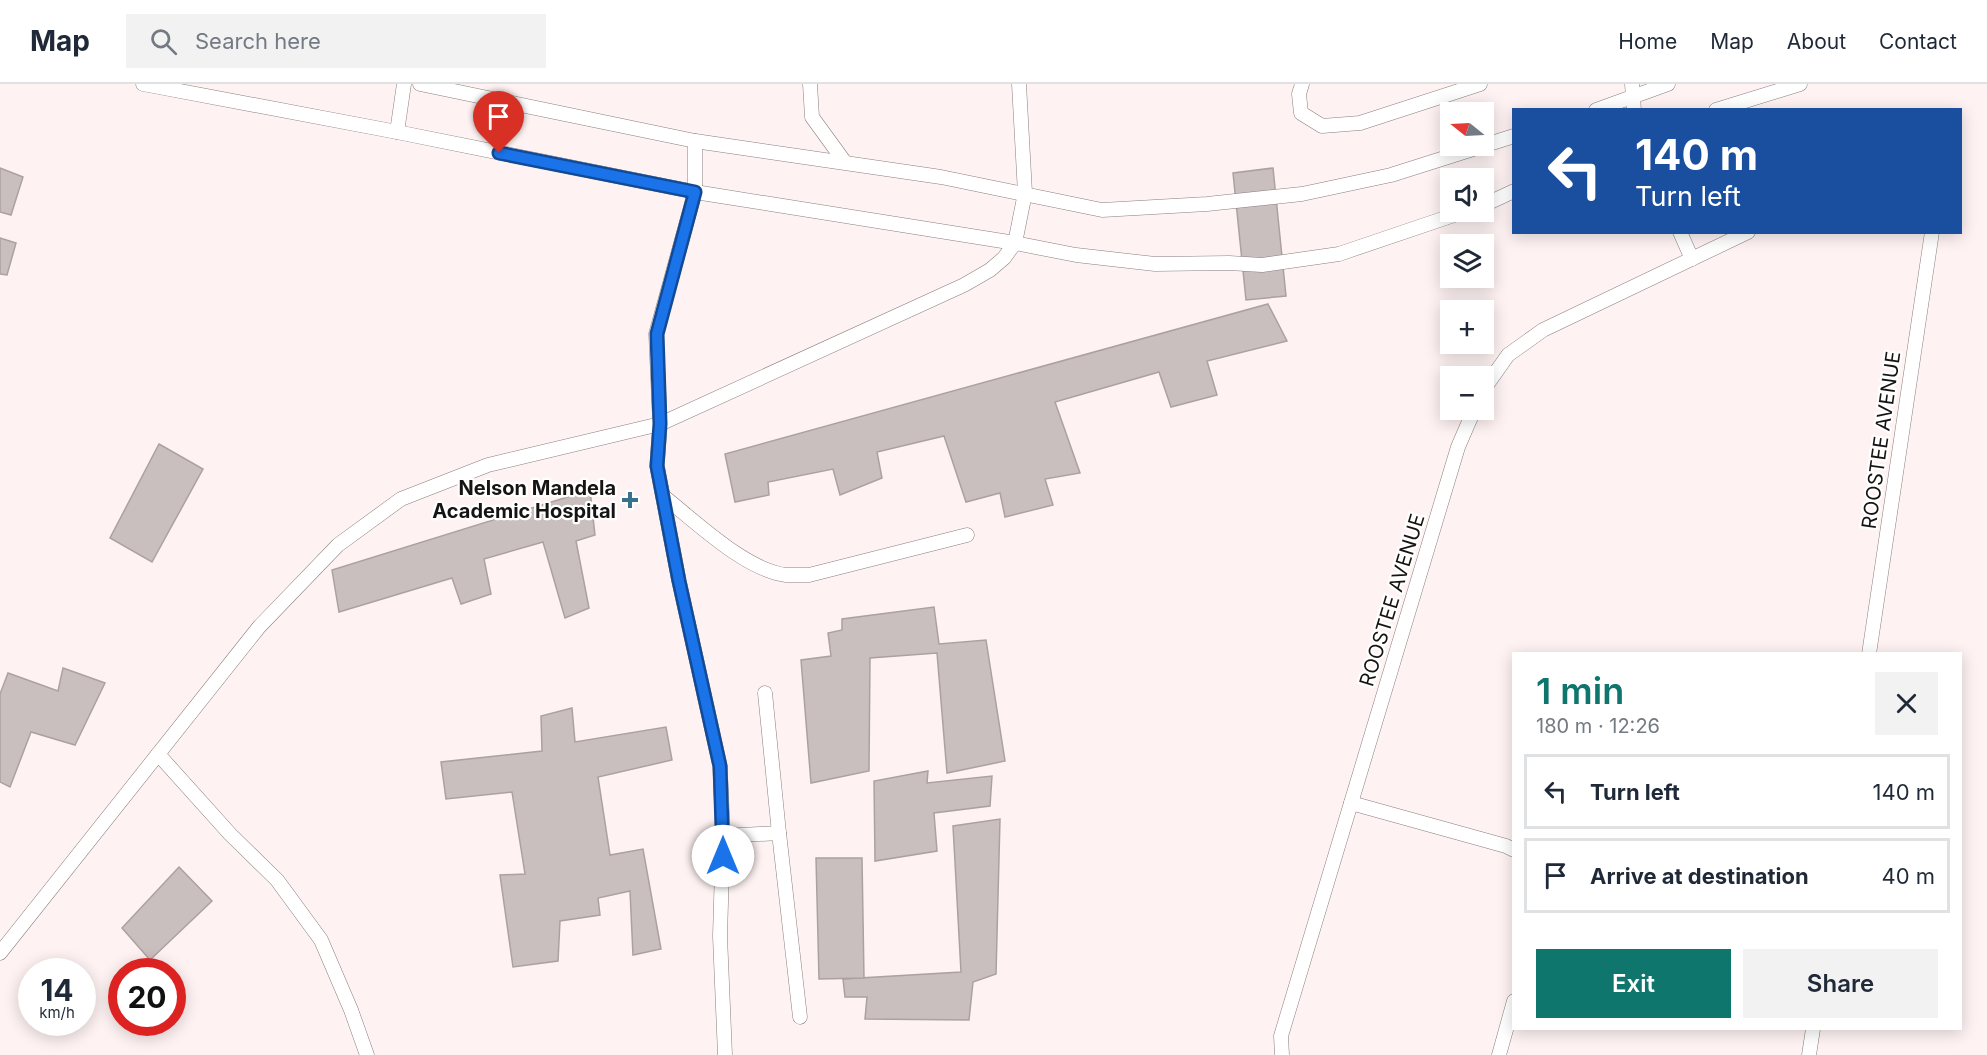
<!DOCTYPE html>
<html lang="en">
<head>
<meta charset="utf-8">
<style>
  :root { --surface:#fff; --page:#f2f2f3; --text:#1f2937; --muted:#747a83; --line:#e0e1e3; --accent:#0f766e }
  body { margin:0; font-family:Inter,sans-serif; background:var(--page); color:var(--text); height:100vh; display:flex; flex-direction:column; font-size:22px; white-space:nowrap }
  * { box-sizing:border-box; margin:0 }
  p { font-size:20px; color:var(--muted) }
  .icon { flex:none; width:33px; height:33px; fill:none; stroke:currentColor; stroke-width:2; stroke-linecap:round; stroke-linejoin:round }
  .map { position:relative; flex:1; overflow:hidden }
  .details { position:absolute; left:1512px; top:568px; width:450px; height:378px; display:flex; flex-direction:column; background:var(--surface); border-radius:0px; box-shadow:0 3px 15px #0003 }
  .details>* { flex:none }
  .banner { position:absolute; left:1512px; top:24px; width:450px; height:126px; border-radius:0px; box-shadow:0 3px 15px #0003; background:#1a4fa0; color:#fff; overflow:hidden }
  .needle { width:39px; rotate:288deg }
  .controls { position:absolute; left:1440px; top:18px; display:grid; gap:12px }
  .controls a { display:grid; place-items:center; width:54px; height:54px; border-radius:0px; background:var(--surface); box-shadow:0 3px 15px #0003; font-size:30px }
  .speed { position:absolute; left:18px; top:874px; display:flex; gap:12px; font-size:30px; font-weight:700; text-align:center }
  .speed>* { display:grid; place-content:center; width:78px; height:78px; border-radius:50%; background:var(--surface); box-shadow:0 3px 15px #0003; line-height:1 }
  .speed small { font-size:15px; font-weight:400 }
  .speed .limit { border:9px solid #d22; background:#fff; color:#111 }
  .pin { position:absolute; display:grid; place-items:center; width:51px; height:51px; color:#fff; margin:-62px -26px; border-radius:50% 50% 50% 0; rotate:-45deg; box-shadow:0 0 6px #0007 }
  .pin .icon { rotate:45deg }
  .me { position:absolute; width:66px; margin:-33px; rotate:0deg; stroke-linejoin:round; filter:drop-shadow(0 0 4px #0008) }
  .turn { display:flex; align-items:center; gap:21px; height:126px; padding:0 24px; font-size:27px }
  .turn .icon { width:78px; height:78px; stroke-width:2.5 }
  .turn b { display:block; font-size:42px; line-height:51px }
  .round { display:grid; place-items:center; flex:none; width:63px; height:63px; border-radius:0px; background:var(--page) }
  .overview { display:flex; align-items:center; justify-content:space-between; height:102px; padding:0 24px }
  h1 { font-size:36px; font-weight:600; line-height:45px; color:var(--accent) }
  .primary-button { display:flex; gap:12px; margin-top:auto; padding:12px 24px }
  .primary-button a { flex:1; height:69px; border-radius:0px; background:var(--accent); color:#fff; font-size:24px; font-weight:600; line-height:69px; text-align:center }
  .primary-button a+a { background:var(--page); color:var(--text) }
  ul { padding:0; list-style:none }
  li { display:flex; align-items:center; gap:18px; height:75px; margin:0 12px 9px; padding:0 12px; border:3px solid var(--line); border-radius:0px }
  li div { flex:1 }
  li b { display:block; font-size:22px }
  li em { font-style:normal }
  header { display:flex; align-items:center; gap:36px; box-sizing:border-box; height:84px; padding:0 30px; background:var(--surface); border-bottom:2px solid var(--line) }
  header strong { font-size:28px }
  nav { display:flex; gap:33px; margin-inline-start:auto; font-size:21px }
  .search { width:420px; height:54px; background:var(--page); display:flex; align-items:center; gap:15px; box-sizing:border-box; padding:0 21px; border-radius:0px; color:var(--muted); font-size:22px }
  .map>svg:first-child { display:block }
</style>
</head>
<body>
<header>
<strong>Map</strong>
<div class="search"><svg class="icon" aria-label="search" viewBox="0 0 24 24"><circle cx="10" cy="10" r="6"/><path d="M15 15l6 6"/></svg>Search here</div>
<nav><a>Home</a><a>Map</a><a>About</a><a>Contact</a></nav>
</header>
<div class="map">
<svg width="1987" height="971" viewBox="0 0 1987 971">
  <rect width="100%" height="100%" fill="#fef3f2"/>
  <!-- building -->
  <g fill="#cabfbf" stroke="#aca1a1" stroke-width="1.5">
    <path d="M0 84 23 93 11 131 0 128Z"/>
    <path d="M1273 84 1286 212 1246 216 1233 89Z"/>
    <path d="M0 154 16 159 7 191 0 190Z"/>
    <path d="M1268 220 1287 257 1207 277 1217 311 1171 323 1159 288 1055 318 1080 389 1045 395 1053 421 1005 433 1000 409 966 418 944 352 877 368 882 394 840 411 833 385 768 398 769 411 735 418 725 370Z"/>
    <path d="M159 360 203 385 152 478 110 454Z"/>
    <path d="M590 406 595 451 576 457 589 524 565 534 543 458 484 475 491 510 461 520 452 494 339 528 332 486Z"/>
    <path d="M934 523 939 560 986 556 1005 677 947 689 937 569 870 574 869 687 811 699 801 576 831 572 828 549 842 546V535Z"/>
    <path d="M63 584 105 599 75 661 31 648 10 703 0 698V610L8 589 58 607Z"/>
    <path d="M572 624 575 658 666 643 672 676 598 693 610 771 643 765 661 865 633 871 630 807 598 814 600 831 560 837 558 877 513 883 500 791 525 790 512 708 446 715 441 678 542 667 541 632Z"/>
    <path d="M928 687 927 699 992 692 990 722 934 729 937 767 875 777 874 697Z"/>
    <path d="M1000 735 996 890 973 898 969 936 865 935 867 913H845L843 895 961 888 953 742Z"/>
    <path d="M816 774H862L864 894 819 895Z"/>
    <path d="M179 783 212 817 150 876 122 844Z"/>
  </g>
  <g fill="none" stroke-linecap="round" stroke-linejoin="round">
    <defs>
      <g id="service">
        <path d="M143 0 397 48 695 108 1015 159 1076 171 1155 180 1229 179 1262 181 1339 170 1463 128"/>
        <path d="M420 0 695 57 941 93 1102 126 1207 120 1302 110 1391 91 1514 52"/>
        <path d="M810 0 812 33 844 77"/>
        <path d="M1302 0 1299 10 1301 29 1322 42 1360 39 1480 0"/>
        <path d="M1632 0 1634 26"/>
        <path d="M1596 26 1668 0"/>
        <path d="M1716 26 1800 0"/>
        <path d="M397 48 404 0"/>
        <path d="M695 57V108L656 250 660 340 657 382 679 497 720 682 723 752 720 852 725 971"/>
        <path d="M1484 121 1514 107"/>
        <path d="M1680 148 1692 175"/>
        <path d="M1484 305 1508 271 1543 246 1748 148"/>
        <path d="M663 412C695 437 745 486 786 491 793 491 801 491 809 491L967 451"/>
        <path d="M1869 570 1932 148"/>
        <path d="M765 609 779 749"/>
        <path d="M158 670 230 750 277 796 321 856 351 926 367 971"/>
        <path d="M1351 719 1506 762 1514 766"/>
        <path d="M723 752 779 749 800 933"/>
        <path d="M0 869 259 543 338 461 401 415 488 381 660 340 964 201 990 186 1004 174 1015 159 1025 109 1019 0"/>
        <path d="M1282 971 1281 952 1458 363 1474 326"/>
        <path d="M1499 971 1514 917"/>
        <path d="M1809 971 1813 945"/>
      </g>
    </defs>
    <!-- service casing -->
    <use href="#service" stroke="#897f7f" stroke-width="15"/>
    <!-- service -->
    <use href="#service" stroke="#fff" stroke-width="14"/>
  </g>
  <g fill="none" stroke-linecap="round" stroke-linejoin="round">
    <defs>
      <path id="route" d="M499 69 695 108 657 250 660 340 657 382 679 497 720 682 723 772"/>
    </defs>
    <!-- route casing -->
    <use href="#route" stroke="#114b97" stroke-width="15"/>
    <!-- route -->
    <use href="#route" stroke="#1a73e8" stroke-width="10"/>
  </g>
  <!-- markers -->
  <path fill="#39728b" stroke="#fff" stroke-width="2" d="M627 407h6v6h6v6h-6v6h-6v-6h-6v-6h6z"/>
  <g text-anchor="middle" stroke-width="4.5" stroke-linejoin="round" paint-order="stroke">
    <!-- street labels -->
    <g font-size="20" fill="#161313" stroke="#fff">
      <text transform="translate(1881 356) rotate(-82)" y="7">ROOSTEE AVENUE</text>
      <text transform="translate(1392 516) rotate(-73)" y="7">ROOSTEE AVENUE</text>
    </g>
    <!-- poi labels -->
    <g font-size="20" font-weight="bold" fill="#161313" stroke="#fff" text-anchor="end">
      <text x="616" y="411">Nelson Mandela<tspan x="616" dy="23">Academic Hospital</tspan></text>
    </g>
  </g>
</svg>
<div class="controls">
<a><svg class="needle" viewBox="-14 -14 28 28"><path d="M0-13l5 13h-10z" fill="#e53935"/><path d="M0 13l5-13h-10z" fill="#747a83"/></svg></a>
<a><svg class="icon" aria-label="sound" viewBox="0 0 24 24"><path d="M4 9h4l5-4v14l-5-4H4zM17 9q2 3 0 6"/></svg></a>
<a><svg class="icon" aria-label="layers" viewBox="0 0 24 24"><path d="M12 4l9 5-9 5-9-5zM3 14l9 5 9-5"/></svg></a>
<a>+</a>
<a>−</a>
</div>
<div class="speed"><div>14<small>km/h</small></div><div class="limit">20</div></div>
<div class="pin" style="left:499px;top:69px;background:#d93025"><svg class="icon" aria-label="arrive" viewBox="0 0 24 24"><path d="M6 21V4h12l-3 4 3 4H6"/></svg></div>
<svg class="me" style="left:723px;top:772px" viewBox="-20 -20 40 40"><circle r="19" fill="#fff"/><path d="M0-13L10 11 0 6-10 11z" fill="#1a73e8"/></svg>
<div class="banner">
<div class="turn"><svg class="icon" aria-label="left" viewBox="0 0 24 24"><path d="M17 20v-9H6M10 6l-5 5 5 5"/></svg><div><b>140 m</b>Turn left</div></div>
</div>
<section class="details">
<div class="overview"><div><h1>1 min</h1><p>180 m · 12:26</p></div><a class="round"><svg class="icon" aria-label="close" viewBox="0 0 24 24"><path d="M6 6l12 12M18 6L6 18"/></svg></a></div>
<ul>
<li><svg class="icon" aria-label="left" viewBox="0 0 24 24"><path d="M17 20v-9H6M10 6l-5 5 5 5"/></svg><div><b>Turn left</b></div><em>140 m</em></li>
<li><svg class="icon" aria-label="arrive" viewBox="0 0 24 24"><path d="M6 21V4h12l-3 4 3 4H6"/></svg><div><b>Arrive at destination</b></div><em>40 m</em></li>
</ul>
<div class="primary-button"><a>Exit</a><a>Share</a></div>
</section>
</div>
</body>
</html>
